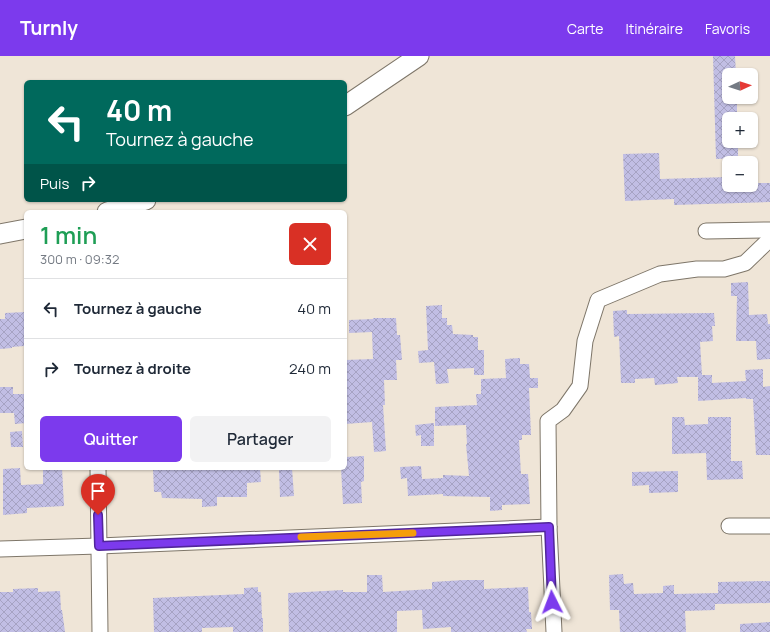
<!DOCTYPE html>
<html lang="fr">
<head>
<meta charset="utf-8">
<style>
  :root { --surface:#fff; --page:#f2f2f3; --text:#1f2937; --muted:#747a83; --line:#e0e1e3; --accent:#7c3aed }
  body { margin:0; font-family:Manrope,sans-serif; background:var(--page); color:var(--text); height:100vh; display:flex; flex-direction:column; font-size:15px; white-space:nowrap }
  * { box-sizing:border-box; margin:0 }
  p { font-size:13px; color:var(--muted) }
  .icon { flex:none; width:22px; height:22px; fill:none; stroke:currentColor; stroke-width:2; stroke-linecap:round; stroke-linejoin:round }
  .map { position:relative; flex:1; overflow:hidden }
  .drawer { position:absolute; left:24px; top:154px; width:323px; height:260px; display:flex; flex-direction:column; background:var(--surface); border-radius:6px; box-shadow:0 1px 3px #0004 }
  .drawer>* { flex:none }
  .guide { position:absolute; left:24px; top:24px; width:323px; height:122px; border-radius:6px; box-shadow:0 1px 3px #0004; background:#00695c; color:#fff; overflow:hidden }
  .needle { width:26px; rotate:87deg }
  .controls { position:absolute; left:722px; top:12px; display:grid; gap:8px }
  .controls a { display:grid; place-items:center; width:36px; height:36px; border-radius:6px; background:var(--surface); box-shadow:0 1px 3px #0004; font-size:20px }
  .pin { position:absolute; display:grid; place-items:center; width:34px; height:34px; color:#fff; margin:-41px -17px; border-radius:50% 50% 50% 0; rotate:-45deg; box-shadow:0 0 4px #0007 }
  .pin .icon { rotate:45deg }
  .me { position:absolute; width:44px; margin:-22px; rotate:357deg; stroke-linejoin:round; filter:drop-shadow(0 0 3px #0008) }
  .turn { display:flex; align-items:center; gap:14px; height:84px; padding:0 16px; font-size:18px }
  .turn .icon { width:52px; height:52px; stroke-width:2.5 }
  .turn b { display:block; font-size:28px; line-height:34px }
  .then { display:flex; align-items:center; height:38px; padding:0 16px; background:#0003; gap:8px; font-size:15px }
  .round { display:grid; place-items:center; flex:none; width:42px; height:42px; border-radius:6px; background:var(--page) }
  .head { display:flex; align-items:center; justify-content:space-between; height:68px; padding:0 16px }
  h1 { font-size:24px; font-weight:600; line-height:30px; color:#1e9e55 }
  .action { display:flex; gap:8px; margin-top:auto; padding:8px 16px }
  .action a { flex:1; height:46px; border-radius:6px; background:var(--accent); color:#fff; font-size:16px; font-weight:600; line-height:46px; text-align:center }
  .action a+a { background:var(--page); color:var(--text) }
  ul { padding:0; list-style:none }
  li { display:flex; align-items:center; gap:12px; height:60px; padding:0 16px; border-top:1px solid var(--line) }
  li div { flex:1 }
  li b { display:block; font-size:15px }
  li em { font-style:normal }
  header { display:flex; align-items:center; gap:24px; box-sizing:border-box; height:56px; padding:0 20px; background:var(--accent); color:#fff }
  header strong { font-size:19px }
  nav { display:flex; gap:22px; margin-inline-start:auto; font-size:14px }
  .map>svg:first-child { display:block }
</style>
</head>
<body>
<header>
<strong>Turnly</strong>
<nav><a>Carte</a><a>Itinéraire</a><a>Favoris</a></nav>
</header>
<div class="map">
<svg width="770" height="576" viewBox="0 0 770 576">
  <defs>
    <pattern id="building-cross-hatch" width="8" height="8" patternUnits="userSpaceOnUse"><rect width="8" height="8" fill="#c1bee4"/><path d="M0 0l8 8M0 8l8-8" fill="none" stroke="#a6a3c3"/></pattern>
  </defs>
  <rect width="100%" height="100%" fill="#efe5d7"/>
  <!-- building -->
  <g fill="url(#building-cross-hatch)">
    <path d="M713 0H735L736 19H729V41H737V63H729V85H738V102L716 103Z"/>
    <path d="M659 97 660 123 729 121V129H751V127H770V146L674 149V143L625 145 623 98Z"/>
    <path d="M748 226 749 259 767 258 768 268H770V303L757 304 756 285H736L737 240H731V227Z"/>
    <path d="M442 249V262H447V269H452L453 278 473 279V281H478V294H484V319H474V312L447 313 449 327 436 328 434 306 419 307 418 295 428 294 426 250Z"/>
    <path d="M627 254V258L714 257 715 270H712L713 285 700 286 702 319H712V327L746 325 745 314 763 313V331L770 330V399H756L753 343H746V342L698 345V321H677L678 327 655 329 654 322 635 323V327H621L619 280 614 281 613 255Z"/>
    <path d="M26 256V267H24V290L12 291V292L0 293V263H5V257Z"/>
    <path d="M373 262H396L397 279H400L402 304H396L397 324H384L385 349H383L386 395 374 396 372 366 345 368V304L373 303 372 276 349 277V264L373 263Z"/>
    <path d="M520 302V308H529L530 322H538V332H529L531 379H522V384H519L521 418H528L530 448 502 449V454L490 455V441L443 440V438L408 440 407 422 401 423 400 411 421 410 422 423 443 422V419L469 420 466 388H467L466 369 435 370V351L477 349 476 338H481V323L506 322 505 303Z"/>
    <path d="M0 331H13V338H26V367L15 368 14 357H0Z"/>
    <path d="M672 361H684L685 369 708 368V361H731V405H742L743 423 707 424 706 397 672 398Z"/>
    <path d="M434 367V390H421V379L416 380 415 369Z"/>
    <path d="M22 375 23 391H11L10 376Z"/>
    <path d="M364 400V425L361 426 362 447 343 448 341 412H345V401Z"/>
    <path d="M20 412 21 429 43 428V412H62L64 450 27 452V457L3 459V413Z"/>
    <path d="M153 412H260L261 426 247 427V441H217V450L202 451V443L162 442 161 436H154Z"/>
    <path d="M279 412H292L294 440 280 441Z"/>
    <path d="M678 415V436L649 437V429L632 430V416Z"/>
    <path d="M623 518 624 528 633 527 634 538 663 537V530L674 529V538L718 537V526L770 525V547L715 548V554L685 555 686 576H620L619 554H610L609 519Z"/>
    <path d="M367 519H382L383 536 432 533V526L464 524H484V533L528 531 529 556H531L532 573H526L527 576H451V571L423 573 422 554 397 555V576H289L288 537 343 534V536H367Z"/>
    <path d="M258 531V536H261L262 562H263V576H233V571L202 572V576H154L153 542 244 538V532Z"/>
    <path d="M38 532V536L60 535 61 554H62L65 576H0V536H13V533Z"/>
    <path d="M770 566V576H740V568Z"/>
  </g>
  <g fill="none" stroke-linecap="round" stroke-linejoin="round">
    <defs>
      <g id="minor">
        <path d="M706 175 770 174"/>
        <path d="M98 412 100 576"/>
        <path d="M729 470H770"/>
        <path d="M0 493 99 490 549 471"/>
        <path d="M554 576 549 471 548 365 563 354 580 330 585 285 598 244 660 218 697 213H724L745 207 770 183"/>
      </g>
      <g id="major">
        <path d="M345 50 419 0"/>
        <path d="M107 156 146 144"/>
        <path d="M0 178 26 173"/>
      </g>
    </defs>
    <!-- minor casing -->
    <use href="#minor" stroke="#7e7669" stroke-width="17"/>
    <!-- major casing -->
    <use href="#major" stroke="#7e7669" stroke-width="21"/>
    <!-- minor -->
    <use href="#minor" stroke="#fff" stroke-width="15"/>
    <!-- major -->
    <use href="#major" stroke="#fff" stroke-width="19"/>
  </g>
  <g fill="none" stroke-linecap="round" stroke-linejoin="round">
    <defs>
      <path id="route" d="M98 459 99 490 549 471 552 546"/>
    </defs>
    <!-- route casing -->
    <use href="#route" stroke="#51269a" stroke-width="10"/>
    <!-- route -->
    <use href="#route" stroke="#7c3aed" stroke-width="7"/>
    <!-- slow -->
    <path stroke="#f59e0b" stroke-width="7" d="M301 481 413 477"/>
  </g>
</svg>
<div class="controls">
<a><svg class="needle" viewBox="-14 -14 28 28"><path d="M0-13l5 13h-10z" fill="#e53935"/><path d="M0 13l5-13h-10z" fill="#747a83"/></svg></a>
<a>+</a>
<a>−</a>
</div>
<div class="pin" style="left:98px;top:459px;background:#d93025"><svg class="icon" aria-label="arrive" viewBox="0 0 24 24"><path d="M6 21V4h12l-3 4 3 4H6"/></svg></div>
<svg class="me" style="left:552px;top:546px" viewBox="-20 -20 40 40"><path d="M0-17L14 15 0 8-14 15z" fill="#7c3aed" stroke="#fff" stroke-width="4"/></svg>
<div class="guide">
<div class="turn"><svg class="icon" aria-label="left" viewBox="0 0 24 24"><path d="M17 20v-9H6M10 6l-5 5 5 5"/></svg><div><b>40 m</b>Tournez à gauche</div></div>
<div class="then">Puis<svg class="icon" aria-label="right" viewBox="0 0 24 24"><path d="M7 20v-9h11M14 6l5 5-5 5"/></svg></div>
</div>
<section class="drawer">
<div class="head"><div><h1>1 min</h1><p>300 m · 09:32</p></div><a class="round" style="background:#d93025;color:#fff"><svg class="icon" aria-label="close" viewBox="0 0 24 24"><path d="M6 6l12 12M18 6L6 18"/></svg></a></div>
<ul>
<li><svg class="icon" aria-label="left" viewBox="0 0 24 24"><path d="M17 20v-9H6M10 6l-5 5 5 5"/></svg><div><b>Tournez à gauche</b></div><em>40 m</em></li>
<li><svg class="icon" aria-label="right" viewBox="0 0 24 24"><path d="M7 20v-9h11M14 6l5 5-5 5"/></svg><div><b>Tournez à droite</b></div><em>240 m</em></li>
</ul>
<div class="action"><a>Quitter</a><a>Partager</a></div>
</section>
</div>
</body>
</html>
